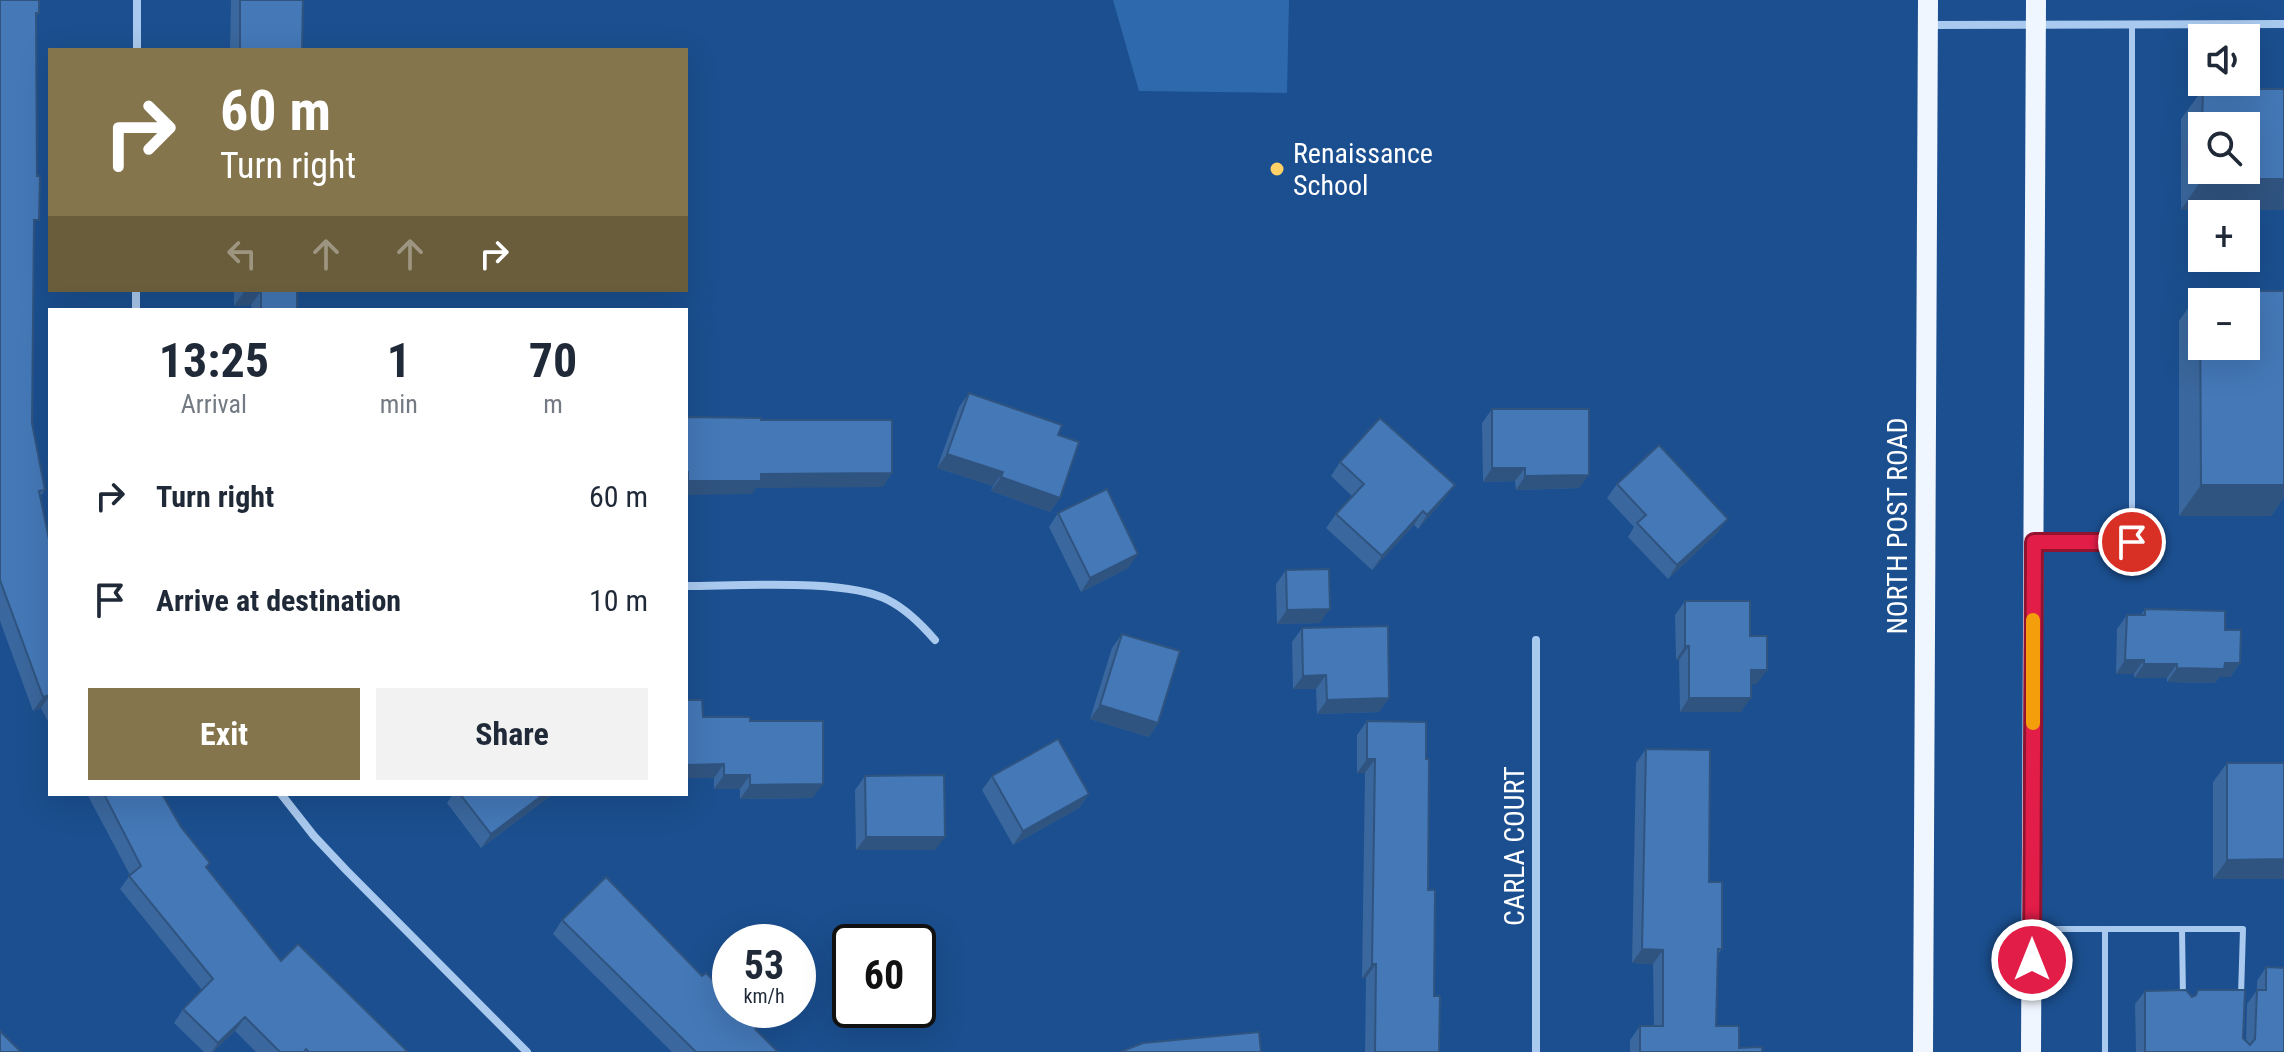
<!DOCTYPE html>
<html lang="en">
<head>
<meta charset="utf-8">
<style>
  :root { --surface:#fff; --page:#f2f2f3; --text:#1f2937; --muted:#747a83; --accent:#84754c }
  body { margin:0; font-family:"Roboto Condensed",sans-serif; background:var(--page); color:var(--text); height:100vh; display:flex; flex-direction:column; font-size:30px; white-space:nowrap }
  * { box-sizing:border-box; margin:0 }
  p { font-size:26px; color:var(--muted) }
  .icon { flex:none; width:44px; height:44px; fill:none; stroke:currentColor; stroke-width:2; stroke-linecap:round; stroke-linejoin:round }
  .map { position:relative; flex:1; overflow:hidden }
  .drawer { position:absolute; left:48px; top:308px; width:640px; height:488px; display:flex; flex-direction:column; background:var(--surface); border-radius:0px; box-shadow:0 8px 32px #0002 }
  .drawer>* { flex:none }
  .hud { position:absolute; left:48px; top:48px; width:640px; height:244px; border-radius:0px; box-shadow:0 8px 32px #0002; background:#84754c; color:#fff; overflow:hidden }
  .controls { position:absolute; left:2188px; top:24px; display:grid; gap:16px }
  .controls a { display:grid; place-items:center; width:72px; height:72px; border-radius:0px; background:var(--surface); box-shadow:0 8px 32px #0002; font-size:40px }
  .speed { position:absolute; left:712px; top:924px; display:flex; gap:16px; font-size:40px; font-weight:700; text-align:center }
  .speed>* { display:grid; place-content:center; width:104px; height:104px; border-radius:50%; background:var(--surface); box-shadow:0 8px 32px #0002; line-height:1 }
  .speed small { font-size:20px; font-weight:400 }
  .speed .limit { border:4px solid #111; border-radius:12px; background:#fff; color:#111 }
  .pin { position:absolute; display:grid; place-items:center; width:68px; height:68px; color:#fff; margin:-34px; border:4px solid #fff; border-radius:50%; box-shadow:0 2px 8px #0007 }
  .me { position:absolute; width:88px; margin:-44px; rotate:0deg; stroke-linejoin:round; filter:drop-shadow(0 0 6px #0008) }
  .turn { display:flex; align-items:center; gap:28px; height:168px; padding:0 40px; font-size:36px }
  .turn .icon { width:104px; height:104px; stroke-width:2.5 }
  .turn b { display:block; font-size:56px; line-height:68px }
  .lanes { display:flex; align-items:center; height:76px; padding:0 40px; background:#0003; justify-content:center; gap:40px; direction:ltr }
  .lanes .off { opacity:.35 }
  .eta { display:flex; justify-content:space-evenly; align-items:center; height:136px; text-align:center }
  .eta b { font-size:48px; font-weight:700; line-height:56px }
  .button { display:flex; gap:16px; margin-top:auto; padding:16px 40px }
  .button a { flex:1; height:92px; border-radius:0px; background:var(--accent); color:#fff; font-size:32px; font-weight:700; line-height:92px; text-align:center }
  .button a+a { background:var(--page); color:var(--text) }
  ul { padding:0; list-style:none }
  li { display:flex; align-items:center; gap:24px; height:104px; padding:0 40px }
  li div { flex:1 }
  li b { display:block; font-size:30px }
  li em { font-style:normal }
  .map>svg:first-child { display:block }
</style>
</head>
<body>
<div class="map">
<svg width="2284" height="1052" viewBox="0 0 2284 1052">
  <rect width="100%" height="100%" fill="#1b4f8f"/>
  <!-- green -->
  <path fill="#2e69ad" d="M1113 0H1289L1287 93 1139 91Z"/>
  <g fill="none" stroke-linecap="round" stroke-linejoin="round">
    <!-- lane -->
    <g stroke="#a9c9ee" stroke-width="6">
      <path d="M2038 542H2132V24"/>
      <path d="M2035 929H2243L2241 995"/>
      <path d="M2182 929 2183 998"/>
      <path d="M2105 1052V929"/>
    </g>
    <!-- street -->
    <g stroke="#a9c9ee" stroke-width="8">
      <path d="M1929 25 2284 24"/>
      <path d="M137 50V0"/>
      <path d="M136 310V290"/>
      <path d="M686 586C737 586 846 578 888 600 906 609 922 625 935 640"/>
      <path d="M1536 640V1052"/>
      <path d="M281 794 314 836 346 870 527 1052"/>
    </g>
    <!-- primary -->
    <g stroke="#f0f6ff" stroke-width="20">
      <path d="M1923 1052 1928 0"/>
      <path d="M2031 1052 2036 0"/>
    </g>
  </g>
  <!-- wall -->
  <g fill="#3a679d">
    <path d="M0 0 39 13 36 17 32 423 45 490 40 497 50 544V725L41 708 33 711 0 621Z"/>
    <path d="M231 0H303L302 50H230Z"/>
    <path d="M2203 89H2284L2181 210V119Z"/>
    <path d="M234 290H297V310H252L251 305 234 306Z"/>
    <path d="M2200 291H2284V497L2271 516H2179V321Z"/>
    <path d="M969 393 1058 435 1060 498 1050 512 991 491 993 486 937 468 959 407Z"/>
    <path d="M1492 409 1579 488 1516 490 1515 481 1483 482 1482 423Z"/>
    <path d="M1340 462 1455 485 1445 498 1418 529 1414 525 1372 570 1326 528 1336 514 1352 496 1331 476Z"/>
    <path d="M1617 484 1718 532 1668 579 1628 537 1634 527 1607 498Z"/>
    <path d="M1058 513 1128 568 1081 592 1049 527Z"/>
    <path d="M1286 570 1320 623 1277 624 1276 584Z"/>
    <path d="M1685 601 1750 636 1757 684H1751L1741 712H1680L1679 660H1676L1675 615Z"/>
    <path d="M2145 609 2225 630 2240 663 2230 677H2219L2215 683 2167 682V678H2134V674H2116L2117 629 2127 615H2141Z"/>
    <path d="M1302 628 1379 712 1317 714 1316 689H1293L1292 642Z"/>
    <path d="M1122 634 1158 723 1149 737 1090 719 1112 648Z"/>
    <path d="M686 700 703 717 750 721 813 798 740 799V789H714V778H686Z"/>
    <path d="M1367 721 1428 890 1434 996 1439 1052H1365L1366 978H1362L1365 773H1357V735Z"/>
    <path d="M1646 749 1709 882 1722 949 1718 954 1716 1026 1739 1048 1762 1052H1630V1040L1640 1026H1654L1653 964 1632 963 1636 763Z"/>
    <path d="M2227 763H2284V879H2213V782Z"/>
    <path d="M865 776 935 850H856L855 790Z"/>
    <path d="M992 776 1089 794 1079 808 1013 845 982 790Z"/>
    <path d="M87 794H162L181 827 207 868 281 961 406 1052H256L235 1031 213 1052H204L174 1023 183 1009 202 990 120 889 130 875Z"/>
    <path d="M453 794H553L481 848 447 803Z"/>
    <path d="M562 920 702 976 759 1025 756 1030 778 1052H672L553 934Z"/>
    <path d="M2266 967 2284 1052H2136L2135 1004 2145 991 2192 997 2195 996 2198 990 2246 1041 2247 1004 2257 990V981Z"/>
  </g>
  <!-- shaded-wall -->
  <g fill="#305480">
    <path d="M2202 179H2284V210H2181Z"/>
    <path d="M261 291 251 305 234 306 244 292Z"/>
    <path d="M947 454 1003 472 993 486 937 468Z"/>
    <path d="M1492 468H1525L1515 481 1483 482Z"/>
    <path d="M892 473 883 487 756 488 752 494 686 495V484L688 481 761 474Z"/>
    <path d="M1589 475 1579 488 1516 490 1525 476Z"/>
    <path d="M1001 477 1060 498 1050 512 991 491Z"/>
    <path d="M1455 485 1445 498 1418 529 1427 515Z"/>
    <path d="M2201 485H2284V497L2271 516H2179Z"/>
    <path d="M1423 511 1414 525 1372 570 1382 556Z"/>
    <path d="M1728 519 1718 532 1668 579 1677 565Z"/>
    <path d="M1138 554 1128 568 1081 592 1090 578Z"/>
    <path d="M1330 609 1320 623 1277 624 1287 610Z"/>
    <path d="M1685 646H1689L1679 660H1676Z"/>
    <path d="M2125 660H2144L2134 674H2116Z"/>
    <path d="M2225 663H2240L2230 677H2219L2215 683 2167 682 2177 668Z"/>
    <path d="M2144 664H2177L2167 678H2134Z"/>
    <path d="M1751 670H1767L1757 684H1741Z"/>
    <path d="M1326 675 1316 689H1293L1303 676Z"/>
    <path d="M50 695 41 708 33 711 43 697Z"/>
    <path d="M1389 698 1379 712 1317 714 1327 700Z"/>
    <path d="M1689 698H1751L1741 712H1680Z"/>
    <path d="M1100 705 1158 723 1149 737 1090 719Z"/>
    <path d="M1367 759H1375L1365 773H1357Z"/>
    <path d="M724 764 714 778H686V765Z"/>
    <path d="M724 775H750L740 789H714Z"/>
    <path d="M823 784 813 798 740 799 750 785Z"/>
    <path d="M544 794H553L481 848 491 834Z"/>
    <path d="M1089 794 1079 808 1013 845 1023 831Z"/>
    <path d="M866 837H945L935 850H856Z"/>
    <path d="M2284 859V879H2213L2227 860Z"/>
    <path d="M1642 949 1663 950 1653 964 1632 963Z"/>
    <path d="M1372 964H1376L1366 978H1362Z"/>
    <path d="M245 1017 235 1031 213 1052H212L218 1043Z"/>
  </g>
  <!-- building -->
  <g fill="#4478b7" stroke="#305480" stroke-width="2" fill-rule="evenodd">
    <path d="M0 0H39V13H36L37 176H40L39 220H34L32 423 45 490 39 491 50 544V695L43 697 0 580Z"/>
    <path d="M240 0H303L302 50H240Z"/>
    <path d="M2203 89H2284V179H2202V170H2246V126H2202Z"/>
    <path d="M244 290H297V310H261V291L244 292Z"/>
    <path d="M2200 291H2284V485H2201ZM2202 302H2246V346H2202Z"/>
    <path d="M969 393 1062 425 1058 435 1079 442 1060 498 1001 477 1003 472 947 454Z"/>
    <path d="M1492 409H1589V475L1525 476V468H1492Z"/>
    <path d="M686 417 761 418V420H892V473L761 474V481H688V472H686Z"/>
    <path d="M1380 418 1455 485 1427 515 1423 511 1382 556 1336 514 1364 484 1340 462Z"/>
    <path d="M1659 445 1728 519 1677 565 1637 523 1646 515 1617 484Z"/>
    <path d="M1107 489 1138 554 1090 578 1058 513Z"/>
    <path d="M1329 569 1330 609 1287 610 1286 570Z"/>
    <path d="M1685 601H1750V636H1767V670H1751V698H1689V646H1685Z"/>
    <path d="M2145 609 2225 611V630H2241L2240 663H2225L2224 669 2177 668V664H2144V660H2125L2127 615H2145Z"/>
    <path d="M1388 626 1389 698 1327 700 1326 675 1303 676 1302 628Z"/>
    <path d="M1122 634 1180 651 1158 723 1100 705Z"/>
    <path d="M686 700H702L703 717H750V721H823V784L750 785V775H724V764L686 765Z"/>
    <path d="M1367 721 1426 722V759H1429L1428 890H1435L1434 996H1440L1439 1052H1375L1376 964H1372L1375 759H1367Z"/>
    <path d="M1058 739 1089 794 1023 831 992 776Z"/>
    <path d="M1646 749 1710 750 1709 882H1722V949H1718L1716 1026H1739V1048L1762 1047V1052H1640V1026H1663V950L1642 949Z"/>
    <path d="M2227 763H2284V859L2227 860Z"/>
    <path d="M944 775 945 837H866L865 776Z"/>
    <path d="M104 794H162L181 827 210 863 206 867 281 961 298 944 407 1051 406 1052H309L306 1049 304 1052H280L245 1017 218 1043 183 1009 213 979 129 876 141 866Z"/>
    <path d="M460 794H544L491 834Z"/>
    <path d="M606 877 702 976 706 973 730 997V1010H743L759 1025 755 1029 778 1052H696L562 920Z"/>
    <path d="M2266 967 2284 968V1052H2145V991L2186 990 2192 997 2196 995 2198 990H2245L2243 1038 2250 1045 2255 1039 2257 990H2266Z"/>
    <path d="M0 1031 21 1052H0Z"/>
    <path d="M1259 1032 1261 1052H1120L1143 1043Z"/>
  </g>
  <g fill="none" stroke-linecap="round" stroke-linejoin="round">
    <defs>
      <path id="route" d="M2032 960 2034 542H2132"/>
    </defs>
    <!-- route casing -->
    <use href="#route" stroke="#92132f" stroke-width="20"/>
    <!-- route -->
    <use href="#route" stroke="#e11d48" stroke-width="14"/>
    <!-- slow -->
    <path stroke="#f59e0b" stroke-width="14" d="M2033 723V620"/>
  </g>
  <!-- markers -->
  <circle fill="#ffd166" stroke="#1b4f8f" stroke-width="3" cx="1277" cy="169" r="8"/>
  <g text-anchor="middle" stroke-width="6" stroke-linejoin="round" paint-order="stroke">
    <!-- poi labels -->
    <g font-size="28" fill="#fff" stroke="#1b4f8f" text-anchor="start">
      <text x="1293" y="163">Renaissance<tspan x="1293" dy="32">School</tspan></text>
    </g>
    <!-- street labels -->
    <g font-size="28" fill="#fff" stroke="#1b4f8f">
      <text transform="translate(1897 526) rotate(-90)" y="10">NORTH POST ROAD</text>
      <text transform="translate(1514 846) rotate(-90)" y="10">CARLA COURT</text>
    </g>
  </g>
</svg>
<div class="controls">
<a><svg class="icon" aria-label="sound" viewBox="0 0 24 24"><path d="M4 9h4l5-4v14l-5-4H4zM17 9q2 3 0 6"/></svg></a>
<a><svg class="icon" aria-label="search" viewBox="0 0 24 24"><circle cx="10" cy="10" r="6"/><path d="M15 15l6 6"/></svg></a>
<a>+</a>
<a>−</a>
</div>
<div class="speed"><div>53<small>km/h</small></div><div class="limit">60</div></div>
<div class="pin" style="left:2132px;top:542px;background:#d93025"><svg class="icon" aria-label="arrive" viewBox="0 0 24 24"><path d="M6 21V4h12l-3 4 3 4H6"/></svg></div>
<svg class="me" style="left:2032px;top:960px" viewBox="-20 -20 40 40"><circle r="17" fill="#e11d48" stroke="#fff" stroke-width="3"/><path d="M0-11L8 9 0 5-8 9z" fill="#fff"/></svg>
<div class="hud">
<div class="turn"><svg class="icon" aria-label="right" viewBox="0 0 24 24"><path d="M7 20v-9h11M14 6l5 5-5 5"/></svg><div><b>60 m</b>Turn right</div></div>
<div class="lanes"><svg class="icon off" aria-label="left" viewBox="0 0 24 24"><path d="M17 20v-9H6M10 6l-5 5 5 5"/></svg><svg class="icon off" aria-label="ahead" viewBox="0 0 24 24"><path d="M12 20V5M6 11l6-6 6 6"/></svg><svg class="icon off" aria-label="ahead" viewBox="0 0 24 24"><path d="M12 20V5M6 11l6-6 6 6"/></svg><svg class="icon" aria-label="right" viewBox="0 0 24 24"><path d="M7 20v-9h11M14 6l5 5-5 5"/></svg></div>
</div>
<section class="drawer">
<div class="eta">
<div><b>13:25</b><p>Arrival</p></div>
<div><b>1</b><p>min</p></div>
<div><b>70</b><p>m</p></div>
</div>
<ul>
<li><svg class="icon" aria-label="right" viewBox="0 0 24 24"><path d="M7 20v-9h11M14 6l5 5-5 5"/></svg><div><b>Turn right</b></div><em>60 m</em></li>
<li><svg class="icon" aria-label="arrive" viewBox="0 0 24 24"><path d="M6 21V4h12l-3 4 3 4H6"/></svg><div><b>Arrive at destination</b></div><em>10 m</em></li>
</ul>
<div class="button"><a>Exit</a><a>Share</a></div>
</section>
</div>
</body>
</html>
